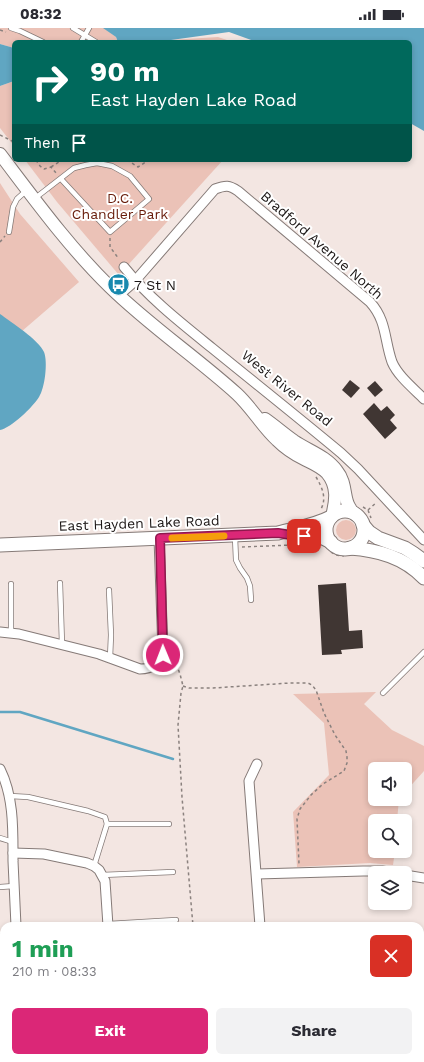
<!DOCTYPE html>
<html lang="en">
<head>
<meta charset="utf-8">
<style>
  :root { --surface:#fff; --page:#f2f2f3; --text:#2b2b33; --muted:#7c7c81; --accent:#db2777 }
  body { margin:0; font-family:"Work Sans",sans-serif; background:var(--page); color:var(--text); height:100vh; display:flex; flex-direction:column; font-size:15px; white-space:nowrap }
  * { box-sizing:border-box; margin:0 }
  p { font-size:13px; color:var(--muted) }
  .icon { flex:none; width:22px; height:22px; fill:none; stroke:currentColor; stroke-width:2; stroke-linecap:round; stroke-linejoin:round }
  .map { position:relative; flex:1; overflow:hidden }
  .sheet { position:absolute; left:0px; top:894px; width:424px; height:140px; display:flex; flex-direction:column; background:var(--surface); border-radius:12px 12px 0 0; box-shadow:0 2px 6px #0003 }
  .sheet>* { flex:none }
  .top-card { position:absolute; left:12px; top:12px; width:400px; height:122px; border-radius:6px; box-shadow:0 2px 6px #0003; background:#00695c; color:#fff; overflow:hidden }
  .tools { position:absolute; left:368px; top:734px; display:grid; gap:8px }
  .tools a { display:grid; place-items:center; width:44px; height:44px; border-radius:6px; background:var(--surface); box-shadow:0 2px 6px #0003; font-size:20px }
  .pin { position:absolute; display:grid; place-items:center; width:34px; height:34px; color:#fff; margin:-17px; border-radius:8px; box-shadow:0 2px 6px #0006 }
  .me { position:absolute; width:44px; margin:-22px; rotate:359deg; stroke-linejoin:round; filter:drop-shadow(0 0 3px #0008) }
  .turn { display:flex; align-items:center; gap:14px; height:84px; padding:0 12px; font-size:18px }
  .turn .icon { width:52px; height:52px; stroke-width:2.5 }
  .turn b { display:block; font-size:28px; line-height:34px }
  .then { display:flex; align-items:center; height:38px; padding:0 12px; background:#0003; gap:8px; font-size:15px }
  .round { display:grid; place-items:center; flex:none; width:42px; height:42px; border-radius:6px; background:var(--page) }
  .head { display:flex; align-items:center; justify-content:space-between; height:68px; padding:0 12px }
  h1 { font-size:24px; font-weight:700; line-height:30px; color:#1e9e55 }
  .button { display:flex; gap:8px; margin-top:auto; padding:8px 12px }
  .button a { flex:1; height:46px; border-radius:6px; background:var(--accent); color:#fff; font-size:16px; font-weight:700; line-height:46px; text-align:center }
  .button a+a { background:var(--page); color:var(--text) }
  .status { display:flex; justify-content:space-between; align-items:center; height:28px; padding:0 20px; background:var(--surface); direction:ltr }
  .status svg { height:11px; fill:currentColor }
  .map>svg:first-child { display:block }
</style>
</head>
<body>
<div class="status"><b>08:32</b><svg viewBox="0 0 49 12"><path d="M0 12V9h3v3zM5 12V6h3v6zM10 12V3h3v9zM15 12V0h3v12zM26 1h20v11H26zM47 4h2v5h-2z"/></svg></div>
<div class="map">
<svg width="424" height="1034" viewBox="0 0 424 1034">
  <rect width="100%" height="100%" fill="#f3e6e2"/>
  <!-- green -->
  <g fill="#ebc2b7">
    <path d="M0 0H104L116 9 118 14H14V20L0 16Z"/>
    <path d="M218 9 233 14H169L170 12Z"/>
    <path d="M14 53V118L0 100V58Z"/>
    <path d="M25 132H223L119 247 57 174Z"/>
    <path d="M0 155 20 186 79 254 0 322Z"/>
    <circle cx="346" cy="502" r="10"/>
    <path d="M376 664 364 676 392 702 424 718V743L405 764V741H375V771H399L397 793H375V823H395L393 837 370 835 297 839 293 784 329 747 324 695 293 666Z"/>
  </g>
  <!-- water -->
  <g fill="#60a6c2">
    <path d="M103 0H424V103L410 95V14H257L229 4 171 12 169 14H118L116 9Z"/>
    <path d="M0 16 14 20V53L0 58Z"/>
    <path d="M0 286C11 294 39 312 44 324 48 334 45 360 39 369 33 379 11 400 0 402Z"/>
  </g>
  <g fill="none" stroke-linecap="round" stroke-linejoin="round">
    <!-- stream -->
    <path stroke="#60a6c2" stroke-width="2.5" d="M0 684H20L173 731"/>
  </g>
  <!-- building -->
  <g fill="#403633">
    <path d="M350 352 360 360 351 370 342 362Z"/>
    <path d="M375 353 383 362 375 369 367 360Z"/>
    <path d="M374 375 381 383 387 378 395 387 390 392 397 400 385 411 363 386Z"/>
    <path d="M346 555 349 603 362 602 363 620 341 622 342 626 322 627 318 557Z"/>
  </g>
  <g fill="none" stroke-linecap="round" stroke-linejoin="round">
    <defs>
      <g id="service">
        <path d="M11 0 20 3 43 14"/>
        <path d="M73 0 96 14"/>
        <path d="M81 14 89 0"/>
        <path d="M34 171 74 140 86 137 97 135 112 138 130 148 149 171 110 204 61 151"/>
        <path d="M9 204 13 179 17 171 27 162"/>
        <path d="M235 509 236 532 240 540 247 550 250 558 251 572"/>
        <path d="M60 555 62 616"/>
        <path d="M11 556V605"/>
        <path d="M109 562 111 607 110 630"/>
        <path d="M383 665 424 624"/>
        <path d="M10 768 28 769 88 783 105 789 107 796"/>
        <path d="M0 810 13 814"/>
        <path d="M94 838 107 796H169"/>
        <path d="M102 847 173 844"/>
        <path d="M0 859 14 858"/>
        <path d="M108 896 176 892"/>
        <path d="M0 908H4"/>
        <path d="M0 956H4"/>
        <path d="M0 1005H4"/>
        <path d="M69 1030V1034"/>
        <path d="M127 1034 131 1030"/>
      </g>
      <g id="minor">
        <path d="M124 239C149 270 181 295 212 320 255 355 299 390 341 425L358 441 424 512"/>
        <path d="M119 267 135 253 215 161C226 157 229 157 238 163L370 274C387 293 384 311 392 334 398 348 413 360 424 371"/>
        <path d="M0 604 19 606 99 626 140 641C151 641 162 635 163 624L159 510"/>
        <path d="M257 736 249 753 260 898"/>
        <path d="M0 741C14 769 13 802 13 833 14 854 15 876 16 898"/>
        <path d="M13 825 44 826 87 835 94 838 99 842 105 853 108 898"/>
        <path d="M257 846 363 843H382L395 845"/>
        <path d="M405 847 424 850"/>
        <path d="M420 983 424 982"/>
        <path d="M15 1034 16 1030"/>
      </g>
      <g id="tertiary">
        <path d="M0 126C35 172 69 219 110 259 150 298 196 329 237 366 252 380 262 398 277 412 285 420 294 426 304 431 312 435 320 438 327 445 338 458 336 473 332 488"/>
        <path d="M265 391C275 398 284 406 294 413 309 423 326 428 337 443 347 455 343 471 350 480 351 483 354 485 356 487"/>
      </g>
      <g id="secondary">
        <circle cx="345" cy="502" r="19"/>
        <path d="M363 497 369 504 378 510 405 520 413 525 424 533"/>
        <path d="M294 507 319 508 331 514"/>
        <path d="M0 517 278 505C296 500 314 498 331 489"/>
        <path d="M350 520C378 522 404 529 424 550"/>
      </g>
    </defs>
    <!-- service casing -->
    <use href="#service" stroke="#857a77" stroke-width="6"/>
    <!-- minor casing -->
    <use href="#minor" stroke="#857a77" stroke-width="11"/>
    <!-- tertiary casing -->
    <use href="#tertiary" stroke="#857a77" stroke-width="14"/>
    <!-- secondary casing -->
    <use href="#secondary" stroke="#857a77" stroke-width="15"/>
    <!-- path -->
    <g stroke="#8a817e" stroke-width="1.5" stroke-dasharray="3 3" stroke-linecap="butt">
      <path d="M0 2 6 4"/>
      <path d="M0 107 14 114"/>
      <path d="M36 132 40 138 44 141 51 139 57 146"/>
      <path d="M127 132 138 139 149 132"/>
      <path d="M51 139 62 132"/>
      <path d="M110 210V219L119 231"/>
      <path d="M0 214 5 208"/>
      <path d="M316 449C322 459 327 470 321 481"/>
      <path d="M363 479 368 482 371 490"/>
      <path d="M368 482 377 474"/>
      <path d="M242 519 290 517"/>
      <path d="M331 524 336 527 344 528"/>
      <path d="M172 625 180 646 183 658 181 665 178 697 182 769 193 898"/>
      <path d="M183 658 189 660H213L290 655H308L312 657 316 662 324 685 335 707 346 723 347 729V735L344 743 323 756 311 767 300 781 297 791 299 836"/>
      <path d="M252 1030 253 1034"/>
    </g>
    <!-- service -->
    <use href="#service" stroke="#fff" stroke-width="4.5"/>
    <!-- minor -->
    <use href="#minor" stroke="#fff" stroke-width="9"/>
    <!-- tertiary -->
    <use href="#tertiary" stroke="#fff" stroke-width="12"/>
    <!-- secondary -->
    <use href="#secondary" stroke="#fff" stroke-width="13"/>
  </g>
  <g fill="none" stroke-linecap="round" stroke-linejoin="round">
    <defs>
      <path id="route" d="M163 627 160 510 278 505 297 508H304"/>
    </defs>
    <!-- route casing -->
    <use href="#route" stroke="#8e194d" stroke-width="10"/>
    <!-- route -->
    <use href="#route" stroke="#db2777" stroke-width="7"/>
    <!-- slow -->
    <path stroke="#f59e0b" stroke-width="7" d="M172 510 224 508"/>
  </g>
  <!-- icons -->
  <defs>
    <symbol id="bus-disc" viewBox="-11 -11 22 22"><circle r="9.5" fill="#1889ae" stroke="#fff"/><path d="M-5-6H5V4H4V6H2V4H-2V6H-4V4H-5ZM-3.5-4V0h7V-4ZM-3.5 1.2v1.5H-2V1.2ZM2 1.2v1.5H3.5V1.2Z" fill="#fff"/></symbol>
  </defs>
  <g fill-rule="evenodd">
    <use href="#bus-disc" x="106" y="244" width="25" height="25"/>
  </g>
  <g text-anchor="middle" stroke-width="4" stroke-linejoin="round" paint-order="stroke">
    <!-- park labels -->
    <g font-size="14" fill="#681c0a" stroke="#fff">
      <text x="120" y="175">D.C.<tspan x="120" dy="16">Chandler Park</tspan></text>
    </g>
    <!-- street labels -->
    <g font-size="14" fill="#1b1615" stroke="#fff">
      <text transform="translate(322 217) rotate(41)" y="5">Bradford Avenue North</text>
      <text transform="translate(287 360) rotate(39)" y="5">West River Road</text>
      <text transform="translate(139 495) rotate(-2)" y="5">East Hayden Lake Road</text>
    </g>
    <!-- poi labels -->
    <g font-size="14" fill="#1b1615" stroke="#fff" text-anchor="start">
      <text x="134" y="262">7 St N</text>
    </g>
  </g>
</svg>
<div class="tools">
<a><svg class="icon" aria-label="sound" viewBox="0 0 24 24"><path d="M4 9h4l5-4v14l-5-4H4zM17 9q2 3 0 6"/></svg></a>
<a><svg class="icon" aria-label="search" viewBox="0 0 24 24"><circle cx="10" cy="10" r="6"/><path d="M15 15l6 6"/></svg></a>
<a><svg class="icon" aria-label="layers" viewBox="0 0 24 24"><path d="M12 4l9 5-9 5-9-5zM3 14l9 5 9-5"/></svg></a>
</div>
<div class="pin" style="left:304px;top:508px;background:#d93025"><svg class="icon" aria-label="arrive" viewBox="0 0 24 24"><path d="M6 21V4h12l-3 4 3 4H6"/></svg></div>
<svg class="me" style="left:163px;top:627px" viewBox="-20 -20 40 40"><circle r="17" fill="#db2777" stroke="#fff" stroke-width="3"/><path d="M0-11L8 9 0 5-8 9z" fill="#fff"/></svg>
<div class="top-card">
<div class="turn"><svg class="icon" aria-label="right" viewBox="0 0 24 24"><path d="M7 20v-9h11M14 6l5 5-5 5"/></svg><div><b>90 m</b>East Hayden Lake Road</div></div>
<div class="then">Then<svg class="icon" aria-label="arrive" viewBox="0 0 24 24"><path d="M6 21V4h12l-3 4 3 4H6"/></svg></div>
</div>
<section class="sheet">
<div class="head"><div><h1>1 min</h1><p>210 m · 08:33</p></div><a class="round" style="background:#d93025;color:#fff"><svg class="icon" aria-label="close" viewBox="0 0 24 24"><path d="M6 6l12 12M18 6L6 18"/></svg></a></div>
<div class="button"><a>Exit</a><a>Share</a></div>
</section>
</div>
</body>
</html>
